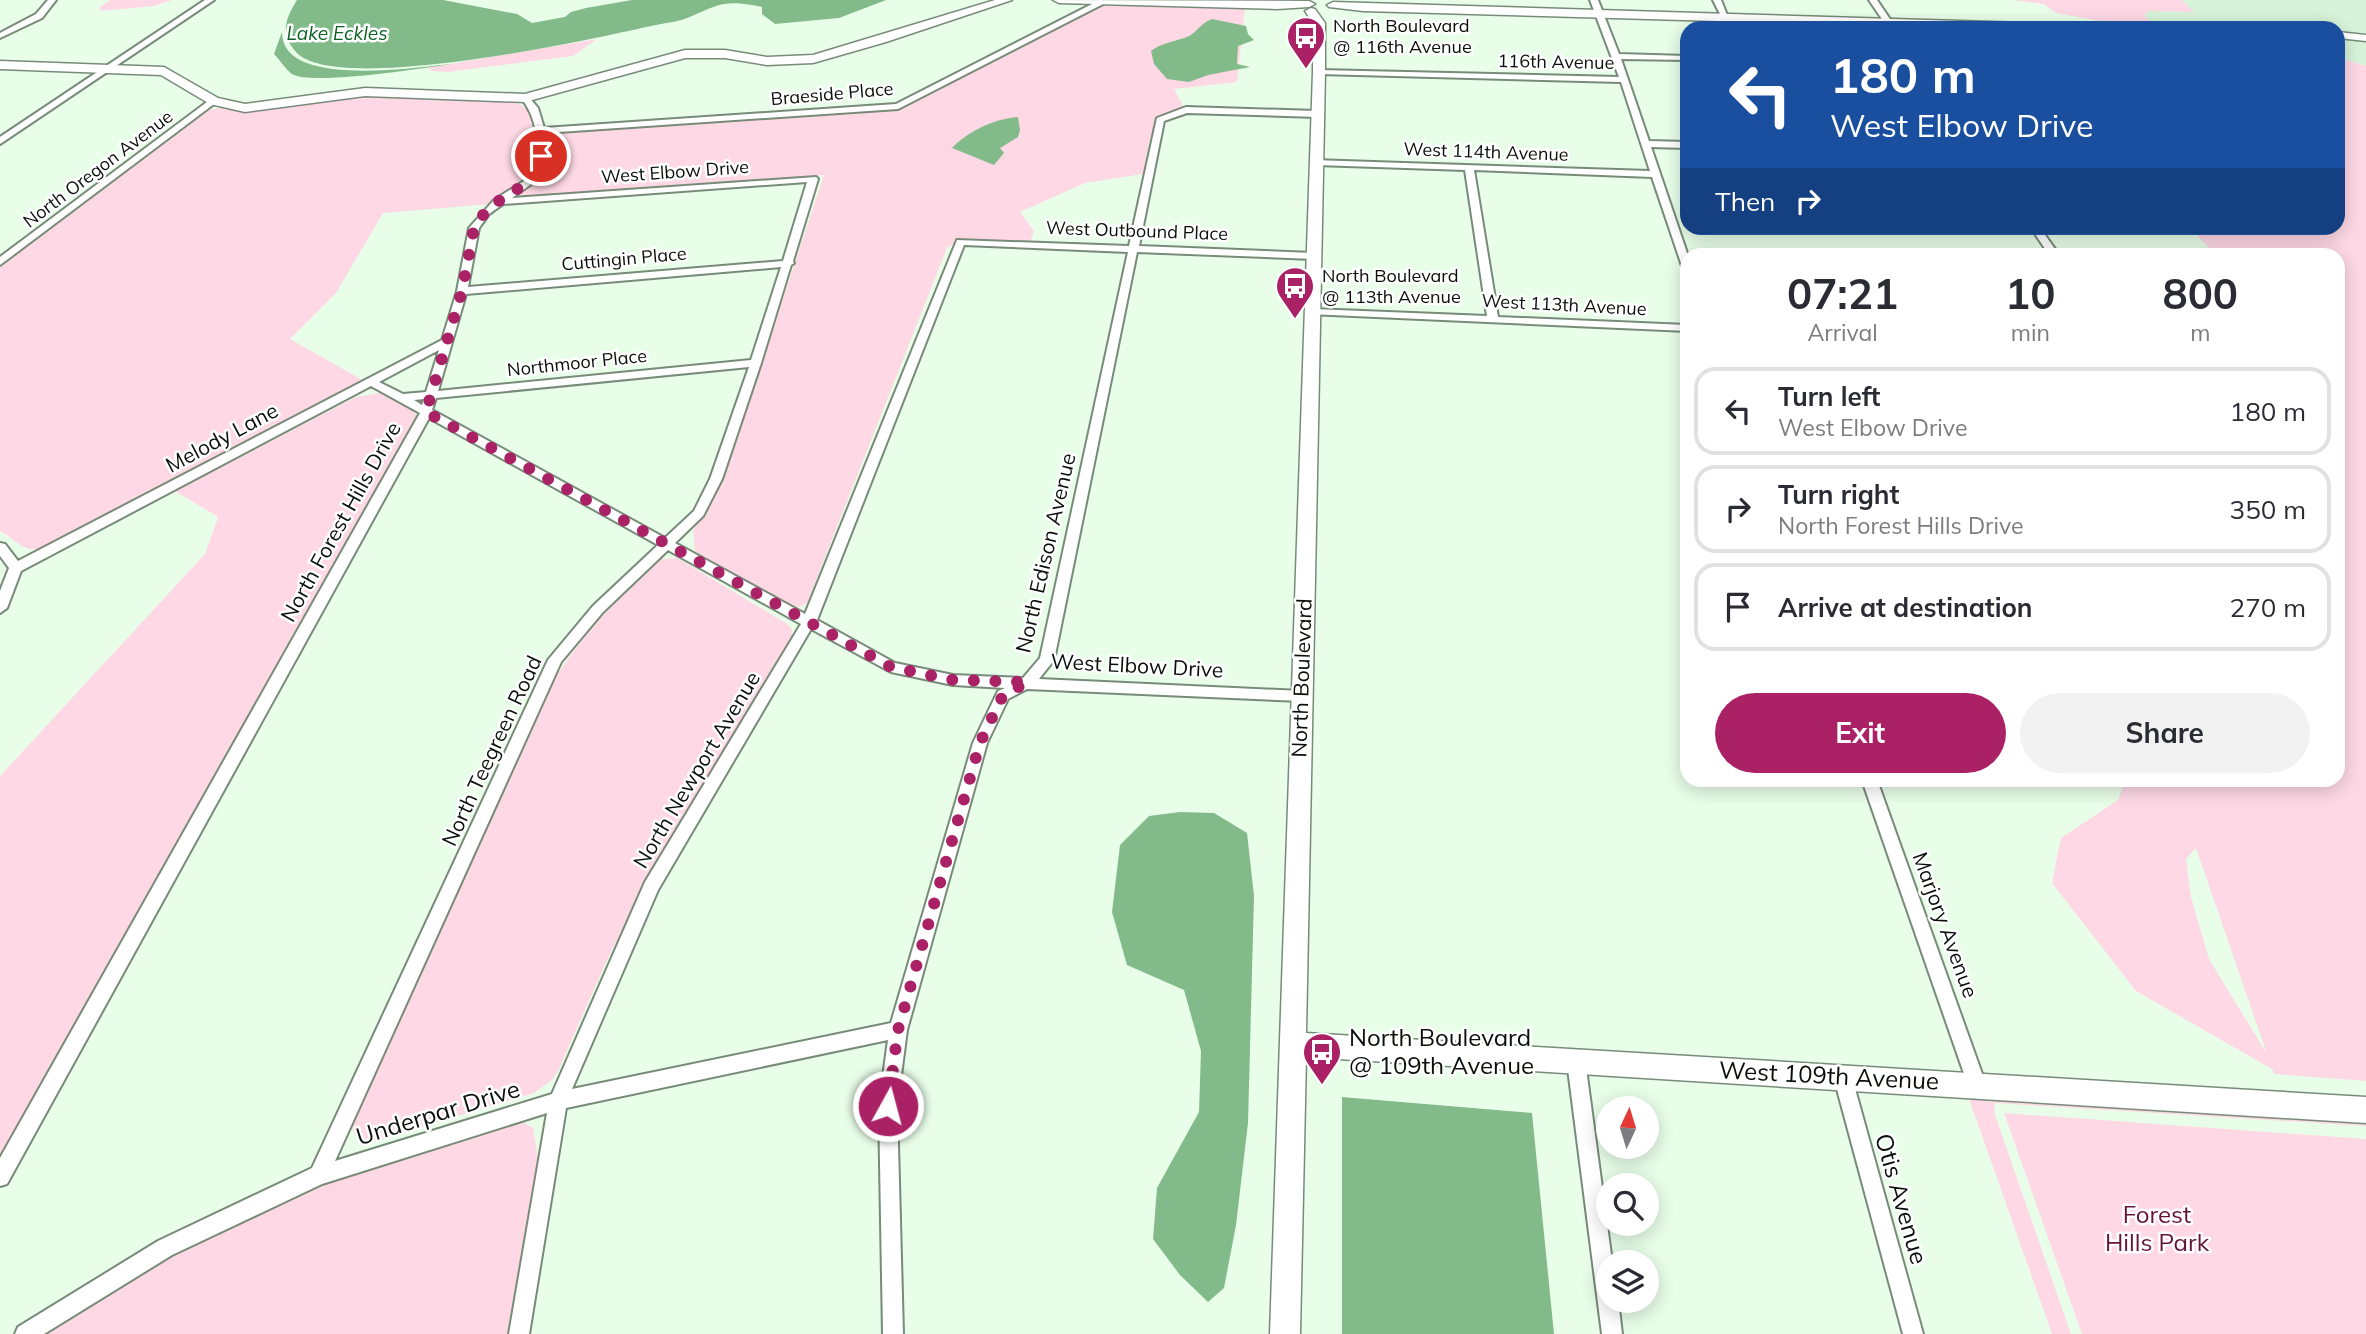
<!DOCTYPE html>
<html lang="en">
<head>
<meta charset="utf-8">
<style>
  :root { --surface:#fff; --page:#f2f2f3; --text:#2b2b33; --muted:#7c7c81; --line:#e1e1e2; --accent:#aa2165 }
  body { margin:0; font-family:Mulish,sans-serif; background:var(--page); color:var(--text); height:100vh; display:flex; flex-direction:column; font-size:26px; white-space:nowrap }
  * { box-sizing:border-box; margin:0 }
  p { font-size:23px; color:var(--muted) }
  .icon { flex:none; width:38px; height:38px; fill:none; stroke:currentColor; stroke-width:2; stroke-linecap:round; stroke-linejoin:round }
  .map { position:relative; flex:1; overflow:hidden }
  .panel { position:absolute; left:1680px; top:248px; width:665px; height:539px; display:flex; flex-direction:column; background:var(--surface); border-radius:21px; box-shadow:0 4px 18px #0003 }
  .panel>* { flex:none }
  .banner { position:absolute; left:1680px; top:21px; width:665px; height:214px; border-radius:21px; box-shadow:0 4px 18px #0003; background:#1a4fa0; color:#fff; overflow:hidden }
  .needle { width:46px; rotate:4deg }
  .buttons { position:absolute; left:1596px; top:1096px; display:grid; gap:14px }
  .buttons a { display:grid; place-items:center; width:63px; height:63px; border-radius:50%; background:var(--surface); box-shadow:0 4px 18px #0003; font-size:35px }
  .pin { position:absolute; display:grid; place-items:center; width:60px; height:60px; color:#fff; margin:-30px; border:4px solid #fff; border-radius:50%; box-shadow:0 2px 7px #0007 }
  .me { position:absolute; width:77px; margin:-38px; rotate:7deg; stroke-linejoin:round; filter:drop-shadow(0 0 5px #0008) }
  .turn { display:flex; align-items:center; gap:24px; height:147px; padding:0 35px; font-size:32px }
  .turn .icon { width:91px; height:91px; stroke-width:2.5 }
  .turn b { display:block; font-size:49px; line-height:60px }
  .then { display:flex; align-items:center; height:66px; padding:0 35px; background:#0003; gap:14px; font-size:26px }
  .eta { display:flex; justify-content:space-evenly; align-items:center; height:119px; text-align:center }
  .eta b { font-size:42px; font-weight:700; line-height:49px }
  .cta { display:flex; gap:14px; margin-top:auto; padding:14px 35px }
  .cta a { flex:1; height:80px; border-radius:42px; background:var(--accent); color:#fff; font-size:28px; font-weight:700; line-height:80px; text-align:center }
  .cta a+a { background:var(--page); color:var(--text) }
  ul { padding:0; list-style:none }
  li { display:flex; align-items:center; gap:21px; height:88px; margin:0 14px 10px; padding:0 21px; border:4px solid var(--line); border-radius:21px }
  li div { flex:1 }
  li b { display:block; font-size:26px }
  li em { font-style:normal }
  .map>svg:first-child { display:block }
</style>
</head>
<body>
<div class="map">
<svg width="2366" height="1334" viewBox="0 0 2366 1334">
  <rect width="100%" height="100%" fill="#e8fee9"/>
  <!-- built -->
  <g fill="#d7f3d9">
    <path d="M2182 0H2366V33L2338 32V28H2170L2151 23 2143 15 2149 11 2193 12Z"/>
    <path d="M2338 37 2366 40V66L2338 57Z"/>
  </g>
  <!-- green -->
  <g fill="#fed8e5" fill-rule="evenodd">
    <path d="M110 0H172L154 6 101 11 100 7Z"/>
    <path d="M2012 0H2182L2194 12 2149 11 2144 15 2151 23 2170 28 2115 27 2106 22 2056 13 2044 4Z"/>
    <path d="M1103 4 1245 7 1237 82 1174 89 1184 108C1147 118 1151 141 1143 174L1085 183 1020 212 1034 231 1031 241 961 239 947 248 807 603 796 608 789 607 695 551 693 531 722 482 824 175 530 198 521 196V192L545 170 548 138 552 134 571 131 871 111 901 106Z"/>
    <path d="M597 39 573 56 448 72 432 71 427 68Z"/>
    <path d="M2338 57 2366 66V1081L2274 1074 2272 1069 2136 991 2052 883 2061 838 2118 800 2125 781 2338 780V256L2216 255 2190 228H2338ZM2196 848 2267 1054 2209 959 2191 897 2186 859Z"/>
    <path d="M367 95 490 98C500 100 514 100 523 106 539 118 538 154 532 171L491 204 383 213 336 293 290 339 366 382 48 548C20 552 22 544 0 531V267L202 112 218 108 257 110Z"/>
    <path d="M380 393 413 411 417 416 416 421 0 1163V776L205 554 218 517 175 491 356 397Z"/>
    <path d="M677 558 786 623 792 629V640L643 892 607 960 559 1069 552 1080 534 1093 366 1144C356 1139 352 1134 352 1123L540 702C573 646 605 611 651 565L661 559Z"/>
    <path d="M1968 1096 2366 1122V1126L1995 1103 1994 1112 2071 1334H2052Z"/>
    <path d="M2004 1113 2366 1139V1334H2082Z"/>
    <path d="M523 1122 533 1128 538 1158 507 1334H39C143 1270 250 1208 365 1165 409 1148 456 1137 502 1123Z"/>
  </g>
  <!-- water -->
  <g fill="#83ba89">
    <path d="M297 0H443L517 14 532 23 565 17 571 12 586 8 632 0H886L839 18 775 24 762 14V7C727 0 721 3 692 16 680 22 664 23 651 26 593 39 335 96 296 52 280 34 285 19 297 0Z"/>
    <path d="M1212 19 1246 26 1248 34 1254 40 1238 46 1237 64 1250 67 1208 75 1189 82 1167 79 1154 64 1151 51C1162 42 1176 42 1189 36 1198 31 1202 22 1212 19Z"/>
    <path d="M282 32C281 89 417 67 451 64 425 68 310 86 292 74 286 70 280 60 274 54Z"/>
    <path d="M1018 117 1020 130 1018 137 1000 148 1004 153 994 165 952 148C969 131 993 119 1018 117Z"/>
    <path d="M1180 812 1214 813 1247 833 1254 896 1248 1123 1236 1225 1224 1288 1208 1302 1180 1275 1153 1239 1157 1188 1199 1112 1201 1051 1184 990 1127 965 1112 912 1120 845 1149 816Z"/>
    <path d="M1342 1097 1532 1113 1554 1334H1342Z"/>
  </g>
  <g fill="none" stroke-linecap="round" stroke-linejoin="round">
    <defs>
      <g id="street">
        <path d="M48 0H56L42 18 0 38V33L36 14Z"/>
        <path d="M205 0H214L0 144V137Z"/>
        <path d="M1100 0 1107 2 898 109 544 133V170L530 185 512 198 816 177 818 179 793 261 794 263 791 265 761 363 722 479 703 516 675 543 805 614 957 240 1129 246 1157 118 1186 107 1317 111 1321 114 1317 117 1187 113 1164 121 1139 246 1313 253 1318 256 1313 259 1137 252 1054 660 1039 679 1301 691 1306 692 1308 696 1306 700 1301 701 1027 689 1008 699 987 743 907 1030 897 1106 903 1334H883L879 1106 888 1040 566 1108 529 1334H509L547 1113 322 1184 172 1255 44 1334H15L18 1327 158 1241 312 1168 548 660 593 606 658 545 429 418 7 1184 0 1186V1158L420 413 371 386 21 571 7 608 0 613V591L9 568 0 556V543L5 544 18 561 442 340 457 291 469 228 494 200 524 181 535 169C540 145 537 117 521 98L522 96H528L538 108 544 128 896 104ZM807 182 783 261 468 287 479 228 489 214 503 204ZM964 245 1128 252 1040 658 1023 678 953 675 895 663 817 620ZM781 267 751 360 438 391 466 294ZM439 350 426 392 403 394 379 382ZM749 367 710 479 694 511 665 538 432 410 436 398ZM424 399 422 405 414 400ZM668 550 801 624 645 882 552 1094 335 1161 561 662 603 612ZM811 629 891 672 953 685 1005 688 998 691 973 743 891 1023 572 1089 658 890Z"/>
        <path d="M1590 0H1598L1619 54 1687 56V60L1621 59 1649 141 1687 142V148L1651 147 1688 256 1687 269 1682 266 1652 177 1474 170 1498 317 1687 325V331L1309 314 1308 312 1313 309 1487 316 1465 170 1316 165 1311 162 1313 160 1650 171 1621 82 1319 74 1315 72 1319 70 1619 77Z"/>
        <path d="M1713 0H1721L1729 20H1723Z"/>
        <path d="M1869 0H1877L1896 28H1888Z"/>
        <path d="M211 99 218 101 0 265V257Z"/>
        <path d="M2031 228H2040L2060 256H2050Z"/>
        <path d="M1862 780H1877L1986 1085 1983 1091 1977 1094 1971 1091 1968 1085Z"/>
        <path d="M1576 1053 1582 1055 1585 1061 1612 1262H1608V1300H1618L1622 1334H1602L1567 1061 1570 1055Z"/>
        <path d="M1843 1069 1849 1072 1852 1078 1923 1334H1903L1834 1078 1837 1072Z"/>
      </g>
      <g id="secondary">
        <path d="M995 0H1012L886 42 813 63 767 65 725 58H685L525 102 365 96 245 112 210 104 161 75 0 69V61L164 67 218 98 245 104 365 88 525 94 685 50H725L767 57 813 55Z"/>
        <path d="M1053 0 1309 1 1315 4 1309 7 1277 9 1059 3Z"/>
        <path d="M1333 2 2091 25 2097 28H1966L1363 11 1329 7 1327 5Z"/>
        <path d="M1311 8 1315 9 1325 23V72L1306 1033 2366 1097V1123L1306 1057 1300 1334H1270L1313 72V23L1305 11Z"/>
        <path d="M2338 32 2366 35V41L2338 38Z"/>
      </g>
    </defs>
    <!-- street casing -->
    <use href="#street" stroke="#788b79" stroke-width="4"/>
    <!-- secondary casing -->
    <use href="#secondary" stroke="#788b79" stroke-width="3"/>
    <!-- street -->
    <use href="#street" fill="#fff" fill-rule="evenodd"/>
    <!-- secondary -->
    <use href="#secondary" fill="#fff" fill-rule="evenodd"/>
  </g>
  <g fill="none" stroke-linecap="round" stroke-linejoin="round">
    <!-- route -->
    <path stroke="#aa2165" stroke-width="12" stroke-dasharray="0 21.6" d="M541 156 539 170 527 183 497 202 481 217 474 228 462 291 426 412 891 667 953 680 1028 682 1003 695 980 743 898 1030 888 1106"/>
  </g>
  <!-- icons -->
  <defs>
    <symbol id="bus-pin" viewBox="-11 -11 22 30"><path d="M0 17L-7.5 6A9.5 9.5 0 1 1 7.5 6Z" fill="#aa2165" stroke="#fff"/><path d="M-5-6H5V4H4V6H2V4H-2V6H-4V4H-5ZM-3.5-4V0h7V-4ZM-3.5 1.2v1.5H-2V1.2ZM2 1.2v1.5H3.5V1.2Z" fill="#fff"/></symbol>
  </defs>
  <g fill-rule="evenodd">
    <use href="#bus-pin" x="1284" y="14" width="44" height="60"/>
    <use href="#bus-pin" x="1273" y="264" width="44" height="60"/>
    <use href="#bus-pin" x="1300" y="1030" width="44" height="60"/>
  </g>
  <g text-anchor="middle" stroke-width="5" stroke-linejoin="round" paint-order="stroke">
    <!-- far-poi labels -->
    <g font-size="18" fill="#09100a" stroke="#fff" text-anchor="start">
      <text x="1333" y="32">North Boulevard<tspan x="1333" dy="21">@ 116th Avenue</tspan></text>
      <text x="1322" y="282">North Boulevard<tspan x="1322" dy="21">@ 113th Avenue</tspan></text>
    </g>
    <!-- far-street labels -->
    <g font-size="18" fill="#09100a" stroke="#fff">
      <text transform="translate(1556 62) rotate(1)" y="6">116th Avenue</text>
      <text transform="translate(832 94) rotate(-5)" y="6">Braeside Place</text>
      <text transform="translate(1486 152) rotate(2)" y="6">West 114th Avenue</text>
      <text transform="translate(98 169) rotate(-37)" y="6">North Oregon Avenue</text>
      <text transform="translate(675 172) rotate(-4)" y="6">West Elbow Drive</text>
      <text transform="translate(1137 231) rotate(2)" y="6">West Outbound Place</text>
      <text transform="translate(624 259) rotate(-5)" y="6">Cuttingin Place</text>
      <text transform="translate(1564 305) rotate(3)" y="6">West 113th Avenue</text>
      <text transform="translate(577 363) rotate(-6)" y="6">Northmoor Place</text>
    </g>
    <!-- far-water labels -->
    <g font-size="19" font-style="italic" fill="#0c6123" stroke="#fff">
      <text x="337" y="40">Lake Eckles</text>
    </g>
    <!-- street labels -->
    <g font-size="21" fill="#09100a" stroke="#fff">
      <text transform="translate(222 438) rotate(-28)" y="7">Melody Lane</text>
      <text transform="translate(341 522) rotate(-61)" y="7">North Forest Hills Drive</text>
      <text transform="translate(1046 553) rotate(-77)" y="7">North Edison Avenue</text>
      <text transform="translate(1137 666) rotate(3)" y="7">West Elbow Drive</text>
      <text transform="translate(1302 678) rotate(-88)" y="7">North Boulevard</text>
      <text transform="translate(492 751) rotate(-65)" y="7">North Teegreen Road</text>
      <text transform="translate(697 770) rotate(-59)" y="7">North Newport Avenue</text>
      <text transform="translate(1945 925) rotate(70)" y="7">Marjory Avenue</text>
    </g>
    <!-- near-poi labels -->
    <g font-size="24" fill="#09100a" stroke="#fff" text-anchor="start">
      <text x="1349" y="1046">North Boulevard<tspan x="1349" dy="28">@ 109th Avenue</tspan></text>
    </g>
    <!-- near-street labels -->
    <g font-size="24" fill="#09100a" stroke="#fff">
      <text transform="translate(1829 1076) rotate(3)" y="8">West 109th Avenue</text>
      <text transform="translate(438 1113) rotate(-17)" y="8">Underpar Drive</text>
      <text transform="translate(1901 1199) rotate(74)" y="8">Otis Avenue</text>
    </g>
    <!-- near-park labels -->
    <g font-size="24" fill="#66133b" stroke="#fff">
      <text x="2157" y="1223">Forest<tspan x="2157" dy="28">Hills Park</tspan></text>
    </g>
  </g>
</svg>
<div class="buttons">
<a><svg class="needle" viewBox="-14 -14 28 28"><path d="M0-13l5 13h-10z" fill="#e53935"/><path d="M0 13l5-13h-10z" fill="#7c7c81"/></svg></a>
<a><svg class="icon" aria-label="search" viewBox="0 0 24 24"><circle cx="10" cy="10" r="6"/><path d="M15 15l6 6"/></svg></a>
<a><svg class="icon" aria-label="layers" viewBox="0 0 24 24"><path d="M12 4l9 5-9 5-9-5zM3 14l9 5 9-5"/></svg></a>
</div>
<div class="pin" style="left:541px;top:156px;background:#d93025"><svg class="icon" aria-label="arrive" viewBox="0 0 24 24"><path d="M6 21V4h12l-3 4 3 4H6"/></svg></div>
<svg class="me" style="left:888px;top:1106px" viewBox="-20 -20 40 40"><circle r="17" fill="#aa2165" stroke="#fff" stroke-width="3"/><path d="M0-11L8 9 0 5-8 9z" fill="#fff"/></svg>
<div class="banner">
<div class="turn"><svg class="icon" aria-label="left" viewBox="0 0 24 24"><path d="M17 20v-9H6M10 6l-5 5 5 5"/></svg><div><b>180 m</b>West Elbow Drive</div></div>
<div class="then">Then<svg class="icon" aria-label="right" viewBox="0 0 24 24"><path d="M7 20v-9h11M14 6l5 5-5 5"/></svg></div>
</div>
<section class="panel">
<div class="eta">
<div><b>07:21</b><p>Arrival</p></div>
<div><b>10</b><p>min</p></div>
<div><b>800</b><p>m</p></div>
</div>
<ul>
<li><svg class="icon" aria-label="left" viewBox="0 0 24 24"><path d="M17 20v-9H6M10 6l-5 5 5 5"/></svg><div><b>Turn left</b><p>West Elbow Drive</p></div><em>180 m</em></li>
<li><svg class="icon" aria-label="right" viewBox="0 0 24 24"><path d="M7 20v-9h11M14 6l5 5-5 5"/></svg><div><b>Turn right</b><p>North Forest Hills Drive</p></div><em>350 m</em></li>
<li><svg class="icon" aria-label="arrive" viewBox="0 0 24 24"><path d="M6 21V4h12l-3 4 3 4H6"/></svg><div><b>Arrive at destination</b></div><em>270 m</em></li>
</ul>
<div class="cta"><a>Exit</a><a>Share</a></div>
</section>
</div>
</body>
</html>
